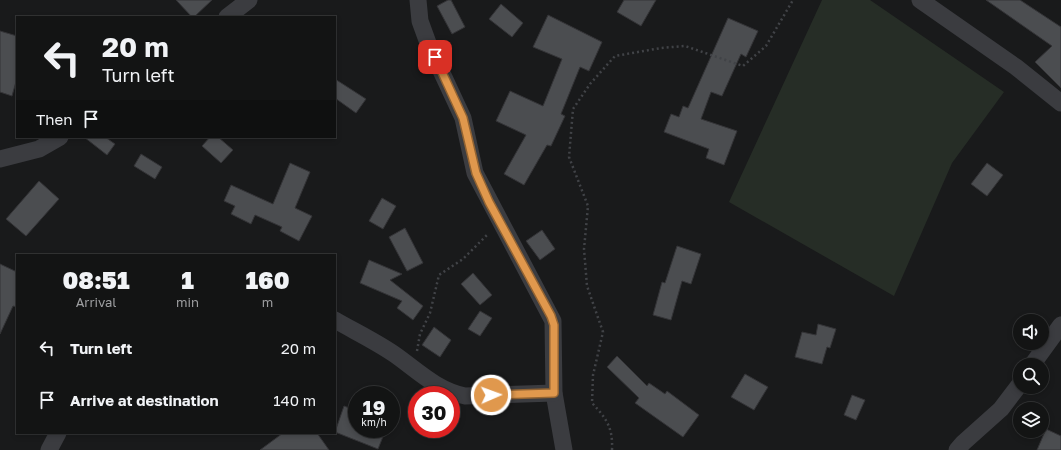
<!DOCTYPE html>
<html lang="en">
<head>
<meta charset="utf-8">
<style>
  :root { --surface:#131414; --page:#202122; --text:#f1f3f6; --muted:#9d9ea0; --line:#323334 }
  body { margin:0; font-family:"Golos Text",sans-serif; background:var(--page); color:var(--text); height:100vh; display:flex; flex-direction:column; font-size:15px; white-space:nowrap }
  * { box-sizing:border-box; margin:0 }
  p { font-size:13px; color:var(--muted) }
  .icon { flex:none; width:22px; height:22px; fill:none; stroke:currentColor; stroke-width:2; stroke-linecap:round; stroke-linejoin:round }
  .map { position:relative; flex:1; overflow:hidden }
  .side { position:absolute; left:16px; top:254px; width:320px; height:180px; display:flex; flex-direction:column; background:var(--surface); border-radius:0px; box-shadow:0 2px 6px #0003,0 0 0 1px var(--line) }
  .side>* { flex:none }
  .guide { position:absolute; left:16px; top:16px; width:320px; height:122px; border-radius:0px; box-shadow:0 2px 6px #0003,0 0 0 1px var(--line); background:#131414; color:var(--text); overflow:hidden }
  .tools { position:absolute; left:1013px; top:314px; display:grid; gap:8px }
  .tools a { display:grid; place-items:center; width:36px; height:36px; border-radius:50%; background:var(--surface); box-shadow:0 2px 6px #0003,0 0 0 1px var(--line); font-size:20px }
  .speed { position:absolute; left:348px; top:386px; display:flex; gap:8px; font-size:20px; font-weight:700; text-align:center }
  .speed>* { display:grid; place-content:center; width:52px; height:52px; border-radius:50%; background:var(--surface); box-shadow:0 2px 6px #0003,0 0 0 1px var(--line); line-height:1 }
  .speed small { font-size:10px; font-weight:400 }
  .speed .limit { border:6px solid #d22; background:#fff; color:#111 }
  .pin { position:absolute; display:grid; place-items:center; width:34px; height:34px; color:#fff; margin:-17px; border-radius:8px; box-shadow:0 2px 6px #0006 }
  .me { position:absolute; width:44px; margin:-22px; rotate:88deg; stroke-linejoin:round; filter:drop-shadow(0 0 3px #0008) }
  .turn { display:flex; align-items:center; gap:14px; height:84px; padding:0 20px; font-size:18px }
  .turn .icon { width:52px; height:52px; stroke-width:2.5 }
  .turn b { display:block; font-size:28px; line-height:34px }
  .then { display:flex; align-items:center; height:38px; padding:0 20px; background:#0003; gap:8px; font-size:15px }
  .eta { display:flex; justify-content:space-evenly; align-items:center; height:68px; text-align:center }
  .eta b { font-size:24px; font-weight:800; line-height:28px }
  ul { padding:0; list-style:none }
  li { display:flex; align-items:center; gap:12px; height:52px; padding:0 20px }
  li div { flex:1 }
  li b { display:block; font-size:15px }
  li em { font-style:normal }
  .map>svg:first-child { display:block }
</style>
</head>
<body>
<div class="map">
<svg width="1061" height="450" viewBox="0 0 1061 450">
  <rect width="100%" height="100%" fill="#191a1b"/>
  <!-- green -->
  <path fill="#262d26" d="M822 0H870L1004 92 952 163 894 296 729 202Z"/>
  <!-- building -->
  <g fill="#4b4d50" stroke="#343437">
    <path d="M176 0H212L194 17H192Z"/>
    <path d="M448 0H451L465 27 452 34 437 6Z"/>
    <path d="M624 0H656L641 26 617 12Z"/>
    <path d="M986 0H1020L1061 27V88L1035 62 1052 46Z"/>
    <path d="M501 4 523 23 512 37 489 19Z"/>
    <path d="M548 15 602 42 589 71 580 67 561 114 565 116 551 146 547 145 524 185 504 174 526 135 496 121 510 91 543 106 562 59 533 47Z"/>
    <path d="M728 18 758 31 746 57 741 54 722 96 711 92 701 119 737 131 724 165 706 158 709 149 664 132 671 114 679 117 683 106 688 108Z"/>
    <path d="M0 31 17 36V78L12 96 0 92Z"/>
    <path d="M335 79 366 99 356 113 335 98Z"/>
    <path d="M84 137H105L115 144 107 155Z"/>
    <path d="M210 137H218L233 150 221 163 202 146Z"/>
    <path d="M141 154 162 167 155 179 134 166Z"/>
    <path d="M290 163 310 172 295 208 312 216 299 241 280 231 282 227 255 215 251 224 231 214 235 206 224 201 231 185 273 204Z"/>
    <path d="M987 163 1003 175 987 196 971 184Z"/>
    <path d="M39 181 59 199 26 236 6 219Z"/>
    <path d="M382 198 396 206 383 229 369 221Z"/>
    <path d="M405 228 423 263 407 271 389 237Z"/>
    <path d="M542 230 555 249 540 260 526 241Z"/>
    <path d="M677 246 701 254 691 284 682 281 671 320 653 315 662 282 665 283Z"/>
    <path d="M369 260 402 274 390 280 423 306 413 320 397 308 402 301 360 283Z"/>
    <path d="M0 264 17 272V307L13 306 0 334Z"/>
    <path d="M473 273 492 295 480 305 461 284Z"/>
    <path d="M480 311 492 318 480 336 468 329Z"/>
    <path d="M818 324 836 329 830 348 827 347 822 364 795 357 802 332 816 335Z"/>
    <path d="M434 327 451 340 440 357 422 345Z"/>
    <path d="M617 356 647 386 649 383 665 394 667 391 699 415 683 437 635 403 639 398 607 367Z"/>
    <path d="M745 374 768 387 754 410 731 397Z"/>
    <path d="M852 395 865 400 856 420 844 415Z"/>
    <path d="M344 406 357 411V429H386L378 449 335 432Z"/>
    <path d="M1046 429 1061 436V450H1037Z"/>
    <path d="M283 433H317L329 450H260Z"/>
  </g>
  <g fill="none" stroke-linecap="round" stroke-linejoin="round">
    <!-- path -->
    <g stroke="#414347" stroke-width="2.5" stroke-dasharray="2 3" stroke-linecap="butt">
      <path d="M417 351 420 334 430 313 439 275 463 259 488 234"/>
      <path d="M612 450C613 428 607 419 592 403L593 375 603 332 587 286 584 249 588 206 569 157 573 109 590 84 615 56 661 48 685 46 743 66 766 46 793 0"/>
    </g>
    <!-- street -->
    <g stroke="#3b3c40" stroke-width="17">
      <path d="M418 0 420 21 428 43 463 118 475 173 553 321 554 393 564 450"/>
      <path d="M920 0 1016 67 1061 103"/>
      <path d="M227 17 249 0"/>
      <path d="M0 159 39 149 60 137"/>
      <path d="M335 320C354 331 375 341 394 354 417 370 436 390 465 396L554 393"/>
      <path d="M1032 365 1061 325"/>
      <path d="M49 450 58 433"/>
      <path d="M957 450 963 443 1001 409 1020 384"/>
    </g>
  </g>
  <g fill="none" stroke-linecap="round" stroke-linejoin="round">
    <defs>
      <path id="route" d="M435 57 463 118 476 173 489 202 551 316 554 325V393L491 395"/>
    </defs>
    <!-- route casing -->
    <use href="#route" stroke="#926332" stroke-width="10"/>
    <!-- route -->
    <use href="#route" stroke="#e0984d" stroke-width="7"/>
  </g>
</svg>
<div class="tools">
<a><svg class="icon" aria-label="sound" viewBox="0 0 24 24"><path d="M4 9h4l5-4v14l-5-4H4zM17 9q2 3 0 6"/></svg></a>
<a><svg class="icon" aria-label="search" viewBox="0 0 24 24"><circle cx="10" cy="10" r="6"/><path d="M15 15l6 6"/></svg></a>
<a><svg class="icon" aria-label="layers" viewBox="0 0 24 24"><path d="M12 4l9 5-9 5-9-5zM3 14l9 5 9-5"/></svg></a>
</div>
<div class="speed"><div>19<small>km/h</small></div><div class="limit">30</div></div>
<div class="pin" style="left:435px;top:57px;background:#d93025"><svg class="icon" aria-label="arrive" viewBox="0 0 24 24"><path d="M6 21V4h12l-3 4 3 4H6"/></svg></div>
<svg class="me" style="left:491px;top:395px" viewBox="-20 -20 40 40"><circle r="17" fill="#e0984d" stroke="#fff" stroke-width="3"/><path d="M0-11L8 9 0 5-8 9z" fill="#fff"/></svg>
<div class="guide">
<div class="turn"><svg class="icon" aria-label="left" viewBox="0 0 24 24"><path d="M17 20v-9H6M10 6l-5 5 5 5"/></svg><div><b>20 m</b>Turn left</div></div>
<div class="then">Then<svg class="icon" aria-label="arrive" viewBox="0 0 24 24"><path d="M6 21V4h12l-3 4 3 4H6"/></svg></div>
</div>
<section class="side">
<div class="eta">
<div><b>08:51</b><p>Arrival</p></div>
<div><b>1</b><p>min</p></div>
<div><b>160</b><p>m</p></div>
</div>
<ul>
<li><svg class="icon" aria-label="left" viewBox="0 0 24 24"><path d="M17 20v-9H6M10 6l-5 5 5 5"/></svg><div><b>Turn left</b></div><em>20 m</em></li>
<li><svg class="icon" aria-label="arrive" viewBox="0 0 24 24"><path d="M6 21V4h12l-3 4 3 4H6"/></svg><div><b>Arrive at destination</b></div><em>140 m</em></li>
</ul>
</section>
</div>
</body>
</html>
